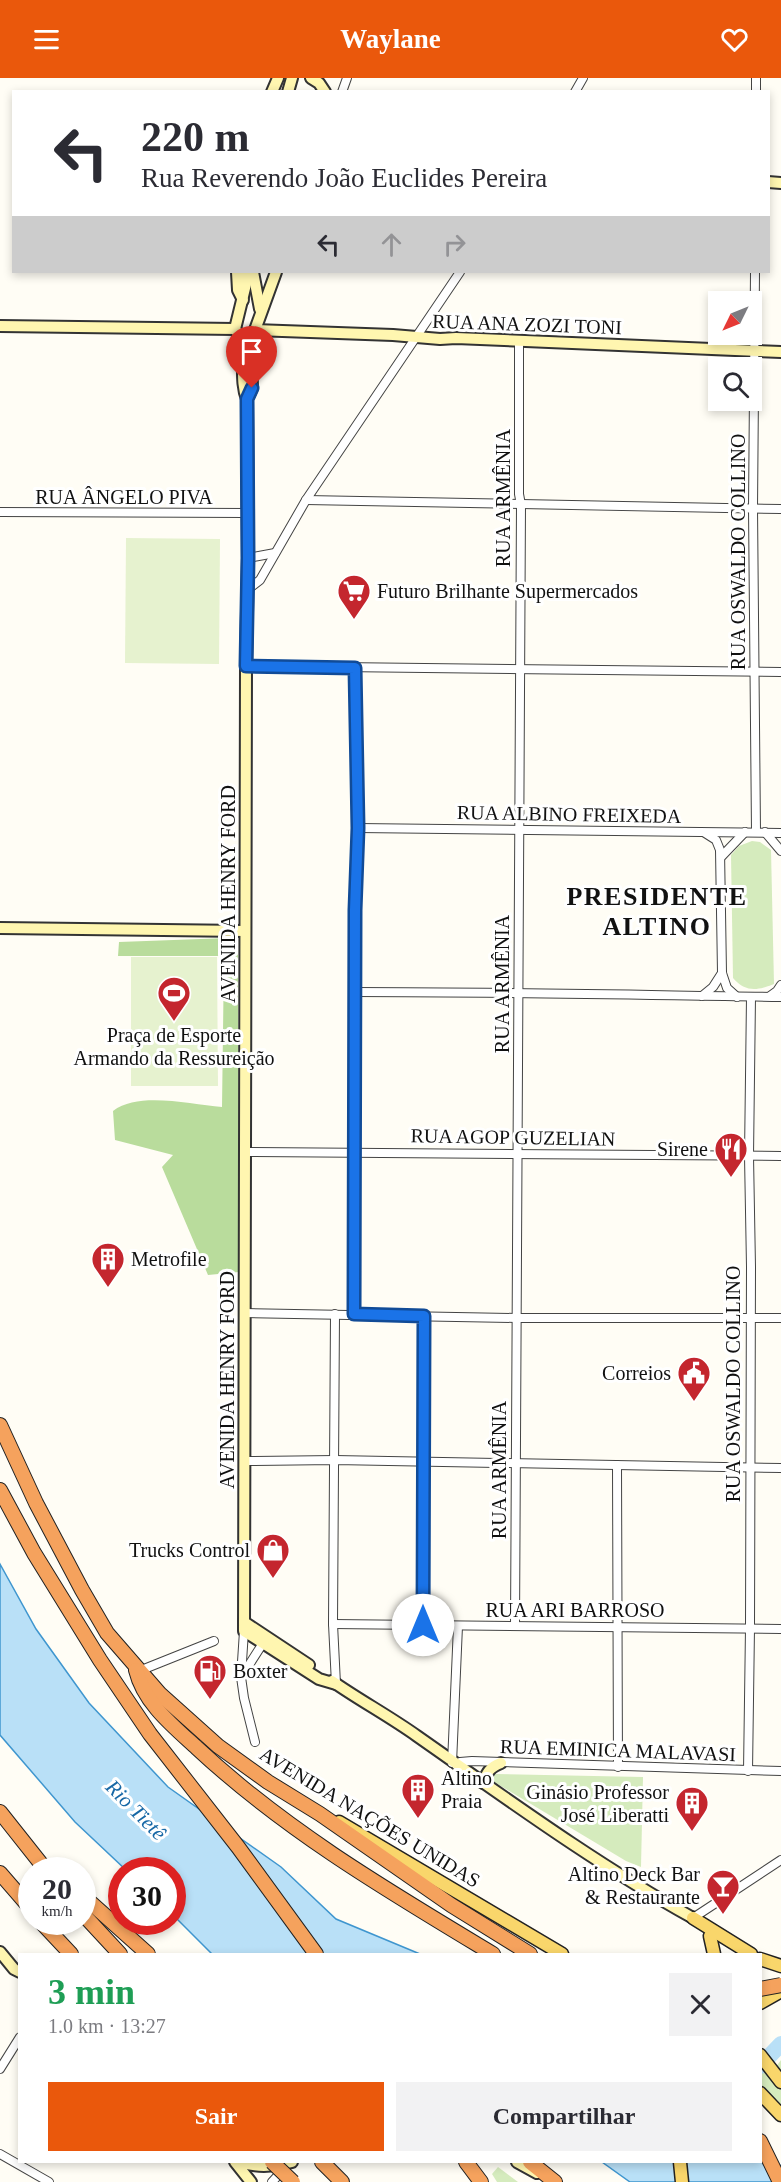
<!DOCTYPE html>
<html lang="pt">
<head>
<meta charset="utf-8">
<style>
  :root { --surface:#fff; --page:#f2f2f3; --text:#2b2b33; --muted:#7c7c81; --accent:#ea580c }
  body { margin:0; font-family:"Times New Roman",serif; background:var(--page); color:var(--text); height:100vh; display:flex; flex-direction:column; font-size:22px; white-space:nowrap }
  * { box-sizing:border-box; margin:0 }
  p { font-size:20px; color:var(--muted) }
  .icon { flex:none; width:33px; height:33px; fill:none; stroke:currentColor; stroke-width:2; stroke-linecap:round; stroke-linejoin:round }
  .map { position:relative; flex:1; overflow:hidden }
  .side { position:absolute; left:18px; top:1875px; width:744px; height:210px; display:flex; flex-direction:column; background:var(--surface); border-radius:0px; box-shadow:0 3px 9px #0003 }
  .side>* { flex:none }
  .guide { position:absolute; left:12px; top:12px; width:758px; height:183px; border-radius:0px; box-shadow:0 3px 9px #0003; background:#fff; color:var(--text); overflow:hidden }
  .needle { width:39px; rotate:227deg }
  .fabs { position:absolute; left:708px; top:213px; display:grid; gap:12px }
  .fabs a { display:grid; place-items:center; width:54px; height:54px; border-radius:0px; background:var(--surface); box-shadow:0 3px 9px #0003; font-size:30px }
  .speed { position:absolute; left:18px; top:1779px; display:flex; gap:12px; font-size:30px; font-weight:700; text-align:center }
  .speed>* { display:grid; place-content:center; width:78px; height:78px; border-radius:50%; background:var(--surface); box-shadow:0 3px 9px #0003; line-height:1 }
  .speed small { font-size:15px; font-weight:400 }
  .speed .limit { border:9px solid #d22; background:#fff; color:#111 }
  .pin { position:absolute; display:grid; place-items:center; width:51px; height:51px; color:#fff; margin:-62px -26px; border-radius:50% 50% 50% 0; rotate:-45deg; box-shadow:0 0 6px #0007 }
  .pin .icon { rotate:45deg }
  .me { position:absolute; width:66px; margin:-33px; rotate:0deg; stroke-linejoin:round; filter:drop-shadow(0 0 4px #0008) }
  .turn { display:flex; align-items:center; gap:21px; height:126px; padding:0 30px; font-size:27px }
  .turn .icon { width:78px; height:78px; stroke-width:2.5 }
  .turn b { display:block; font-size:42px; line-height:51px }
  .lanes { display:flex; align-items:center; height:57px; padding:0 30px; background:#0003; justify-content:center; gap:30px; direction:ltr }
  .lanes .off { opacity:.35 }
  .round { display:grid; place-items:center; flex:none; width:63px; height:63px; border-radius:0px; background:var(--page) }
  .summary { display:flex; align-items:center; justify-content:space-between; height:102px; padding:0 30px }
  h1 { font-size:36px; font-weight:700; line-height:45px; color:#1e9e55 }
  .button { display:flex; gap:12px; margin-top:auto; padding:12px 30px }
  .button a { flex:1; height:69px; border-radius:0px; background:var(--accent); color:#fff; font-size:24px; font-weight:700; line-height:69px; text-align:center }
  .button a+a { background:var(--page); color:var(--text) }
  header { display:flex; justify-content:space-between; align-items:center; height:78px; padding:0 30px; background:var(--accent); color:#fff; font-size:27px; font-weight:700 }
  .map>svg:first-child { display:block }
</style>
</head>
<body>
<header><svg class="icon" aria-label="menu" viewBox="0 0 24 24"><path d="M4 6h16M4 12h16M4 18h16"/></svg>Waylane<svg class="icon" aria-label="heart" viewBox="0 0 24 24"><path d="M12 20l-8-8c-3-5 5-10 8-4 3-6 11-1 8 4z"/></svg></header>
<div class="map">
<svg width="781" height="2104" viewBox="0 0 781 2104">
  <rect width="100%" height="100%" fill="#fffdf5"/>
  <!-- green -->
  <g fill="#d5ebbd">
    <path d="M752 763 760 764 771 772 774 906C757 913 745 914 733 900L731 777 739 768Z"/>
    <path d="M496 1696 643 1699 641 1789 626 1783 489 1701Z"/>
    <path d="M760 1977 772 1994 781 1982V2037L761 2015Z"/>
    <path d="M498 2089 518 2104H497L492 2096Z"/>
  </g>
  <!-- forest -->
  <path fill="#b9dc9c" d="M228 860 238 874 239 1194 208 1197 162 1089 173 1077 115 1062 113 1033C140 1013 190 1027 222 1029L224 878H118L119 864Z"/>
  <!-- pitch -->
  <g fill="#e6f2cf">
    <path d="M126 460 220 461 219 586 125 585Z"/>
    <path d="M131 879H217L218 1008H131Z"/>
  </g>
  <!-- water -->
  <g fill="#b9e0f7" stroke="#3f96cf" stroke-width="1.5">
    <path d="M0 1486 36 1551 89 1625 168 1709 281 1789 336 1841 420 1876H212L173 1837 172 1792H126L75 1744 0 1657Z"/>
    <path d="M761 2072 781 2088V2104H630L602 2084H760Z"/>
  </g>
  <g fill="none" stroke-linecap="round" stroke-linejoin="round">
    <!-- river -->
    <path stroke="#b9e0f7" stroke-width="16" d="M760 1988 781 1966"/>
    <defs>
      <g id="street">
        <path d="M342 14 347 0"/>
        <path d="M575 14 583 0"/>
        <path d="M756 14V0"/>
        <path d="M755 194 753 430 756 754"/>
        <path d="M306 422 781 431"/>
        <path d="M0 434 247 435"/>
        <path d="M248 480 275 475"/>
        <path d="M247 512 260 502 306 422 460 194"/>
        <path d="M246 588 781 594"/>
        <path d="M358 750 781 755"/>
        <path d="M765 754 781 773"/>
        <path d="M705 755 716 762 720 772 722 895 727 910 737 919"/>
        <path d="M721 779 745 754"/>
        <path d="M355 914C497 914 639 917 781 919"/>
        <path d="M702 918 713 909 722 895"/>
        <path d="M770 918 777 913 781 907"/>
        <path d="M245 1074 781 1078"/>
        <path d="M245 1235 516 1240H781"/>
        <path d="M335 1236 333 1546 336 1606"/>
        <path d="M354 1236C354 1021 359 805 355 590"/>
        <path d="M245 1383 335 1382 781 1390"/>
        <path d="M617 1387 618 1689"/>
        <path d="M333 1546 781 1551"/>
        <path d="M423 1547 424 1238"/>
        <path d="M515 1548 521 427 519 416V264"/>
        <path d="M244 1553 241 1599 244 1620 255 1664"/>
        <path d="M139 1593 214 1563"/>
        <path d="M242 1598 263 1565"/>
        <path d="M452 1685 458 1548"/>
        <path d="M456 1687 460 1684 472 1683 781 1693"/>
        <path d="M748 1693 750 1550 751 1189 749 1078 751 919"/>
        <path d="M693 1840 781 1782"/>
        <path d="M0 1991 20 1959"/>
        <path d="M0 2076 49 2104"/>
        <path d="M272 2104 283 2092"/>
      </g>
      <g id="secondary">
        <path d="M311 0 319 5 325 14"/>
        <path d="M272 14 278 0"/>
        <path d="M288 14 292 0"/>
        <path d="M768 104 781 105"/>
        <path d="M237 194 238 212 243 222"/>
        <path d="M253 194 260 231"/>
        <path d="M0 248 235 251"/>
        <path d="M235 251C249 270 238 299 247 321L252 310 251 270 255 252 276 194"/>
        <path d="M235 251 246 206 245 194"/>
        <path d="M255 252 393 257 440 261 456 260 781 274"/>
        <path d="M247 321 248 480 246 588 244 1553 319 1601 336 1606"/>
        <path d="M0 850 245 853"/>
        <path d="M244 1544 309 1587"/>
        <path d="M332 1603C359 1622 389 1638 417 1658 507 1721 596 1786 693 1840"/>
        <path d="M483 1705C487 1694 490 1689 501 1685"/>
        <path d="M0 1874 14 1891 20 1894"/>
        <path d="M235 2084 251 2104"/>
        <path d="M239 2084C257 2090 273 2089 292 2084"/>
        <path d="M517 2084 537 2095"/>
      </g>
      <g id="primary">
        <path d="M339 1744 562 1876"/>
        <path d="M693 1840 751 1876"/>
        <path d="M710 1858 714 1876"/>
        <path d="M760 1881 781 1888"/>
        <path d="M760 1925 781 1913"/>
        <path d="M760 1977 781 2004"/>
        <path d="M760 2015 781 2037"/>
        <path d="M680 2084 682 2104"/>
      </g>
      <g id="highway">
        <path d="M0 1347 36 1425 82 1512 107 1555 160 1616 218 1668 268 1704 320 1736 451 1827 530 1876"/>
        <path d="M0 1412 34 1475 100 1582 150 1656 238 1769 316 1876"/>
        <path d="M136 1592C144 1625 173 1648 197 1670 286 1753 390 1814 493 1876"/>
        <path d="M0 1734 46 1792"/>
        <path d="M0 1795 32 1832"/>
        <path d="M82 1817 148 1876"/>
        <path d="M82 1835 120 1876"/>
        <path d="M41 1844 71 1876"/>
        <path d="M760 2063 780 2104"/>
        <path d="M322 2084 342 2104"/>
        <path d="M466 2084 481 2104"/>
        <path d="M530 2084 555 2104"/>
      </g>
    </defs>
    <!-- street casing -->
    <use href="#street" stroke="#444" stroke-width="10"/>
    <!-- secondary casing -->
    <use href="#secondary" stroke="#333" stroke-width="14"/>
    <!-- primary casing -->
    <use href="#primary" stroke="#222" stroke-width="15"/>
    <!-- highway casing -->
    <use href="#highway" stroke="#222" stroke-width="16"/>
    <!-- street -->
    <use href="#street" stroke="#fff" stroke-width="8"/>
    <!-- secondary -->
    <use href="#secondary" stroke="#fff6b0" stroke-width="10"/>
    <!-- primary -->
    <use href="#primary" stroke="#f9d66b" stroke-width="12"/>
    <!-- highway -->
    <use href="#highway" stroke="#f5a25d" stroke-width="14"/>
    <defs>
      <g id="highway-bridge">
        <path d="M760 1911 781 1907"/>
        <path d="M272 2084 293 2104"/>
      </g>
    </defs>
    <!-- highway-bridge casing -->
    <use href="#highway-bridge" stroke="#222" stroke-width="16" stroke-linecap="butt"/>
    <!-- highway-bridge -->
    <use href="#highway-bridge" stroke="#f5a25d" stroke-width="14"/>
  </g>
  <g fill="none" stroke-linecap="round" stroke-linejoin="round">
    <defs>
      <path id="route" d="M252 310 247 321 248 480 246 588 355 590 358 750 355 832 354 1236 424 1238 423 1547"/>
    </defs>
    <!-- route casing -->
    <use href="#route" stroke="#114b97" stroke-width="15"/>
    <!-- route -->
    <use href="#route" stroke="#1a73e8" stroke-width="10"/>
  </g>
  <!-- icons -->
  <defs>
    <symbol id="supermarket-pin" viewBox="-11 -11 22 30"><path d="M0 17L-7.5 6A9.5 9.5 0 1 1 7.5 6Z" fill="#c4262e" stroke="#fff"/><path d="M-6-5.5h2.5l.6 2H6L4.5 2H-2.5L-4.4-4H-6ZM-1.5 3.2a1.3 1.3 0 1 0 .1 0ZM3 3.2a1.3 1.3 0 1 0 .1 0Z" fill="#fff"/></symbol>
    <symbol id="stadium-pin" viewBox="-11 -11 22 30"><path d="M0 17L-7.5 6A9.5 9.5 0 1 1 7.5 6Z" fill="#c4262e" stroke="#fff"/><path d="M0-5a6.5 5 0 1 0 0 10a6.5 5 0 1 0 0-10ZM-3.5-1.8h7v3.6h-7Z" fill="#fff"/></symbol>
    <symbol id="restaurant-pin" viewBox="-11 -11 22 30"><path d="M0 17L-7.5 6A9.5 9.5 0 1 1 7.5 6Z" fill="#c4262e" stroke="#fff"/><path d="M-5-6h1v4h1v-4h1v4h1v-4h1v5L-1.5 .5V6h-2V.5L-5-1ZM5-6V6H3V1.5H1.5Q1.5-4 5-6Z" fill="#fff"/></symbol>
    <symbol id="building-pin" viewBox="-11 -11 22 30"><path d="M0 17L-7.5 6A9.5 9.5 0 1 1 7.5 6Z" fill="#c4262e" stroke="#fff"/><path d="M-4-6H4V6H1V3H-1V6H-4ZM-2.5-4.3h1.7v1.8h-1.7ZM.8-4.3h1.7v1.8H.8ZM-2.5-1h1.7V.8h-1.7ZM.8-1h1.7V.8H.8Z" fill="#fff"/></symbol>
    <symbol id="civic-pin" viewBox="-11 -11 22 30"><path d="M0 17L-7.5 6A9.5 9.5 0 1 1 7.5 6Z" fill="#c4262e" stroke="#fff"/><path d="M-.6-6.5H3V-4.5H.6V-3L4-1V1h2V6H-6V1h2V-1L-.6-3ZM-1.2 2.5V6h2.4V2.5Z" fill="#fff"/></symbol>
    <symbol id="shop-pin" viewBox="-11 -11 22 30"><path d="M0 17L-7.5 6A9.5 9.5 0 1 1 7.5 6Z" fill="#c4262e" stroke="#fff"/><path d="M-5-2.5h2.3a2.7 3.5 0 0 1 5.4 0H5L5.5 6h-11ZM-1.5-2.5h3a1.5 2.3 0 0 0-3 0Z" fill="#fff"/></symbol>
    <symbol id="fuel-pin" viewBox="-11 -11 22 30"><path d="M0 17L-7.5 6A9.5 9.5 0 1 1 7.5 6Z" fill="#c4262e" stroke="#fff"/><path d="M-5.5-6h7V0h2V4h1.3V-2.5L3-4.5l.8-.8L6-3V5H2.5V1h-1V6h-7ZM-4.2-4.7v3.2H.2V-4.7Z" fill="#fff"/></symbol>
    <symbol id="bar-pin" viewBox="-11 -11 22 30"><path d="M0 17L-7.5 6A9.5 9.5 0 1 1 7.5 6Z" fill="#c4262e" stroke="#fff"/><path d="M-6-5H6L.8 .8V4.5H3.5V6h-7V4.5H-.8V.8Z" fill="#fff"/></symbol>
  </defs>
  <g fill-rule="evenodd">
    <use href="#supermarket-pin" x="335" y="494" width="38" height="52"/>
    <use href="#stadium-pin" x="155" y="896" width="38" height="52"/>
    <use href="#restaurant-pin" x="712" y="1052" width="38" height="52"/>
    <use href="#building-pin" x="89" y="1162" width="38" height="52"/>
    <use href="#civic-pin" x="675" y="1276" width="38" height="52"/>
    <use href="#shop-pin" x="254" y="1453" width="38" height="52"/>
    <use href="#fuel-pin" x="191" y="1574" width="38" height="52"/>
    <use href="#building-pin" x="399" y="1693" width="38" height="52"/>
    <use href="#building-pin" x="673" y="1706" width="38" height="52"/>
    <use href="#bar-pin" x="704" y="1789" width="38" height="52"/>
  </g>
  <g text-anchor="middle" stroke-width="6" stroke-linejoin="round" paint-order="stroke">
    <!-- street labels -->
    <g font-size="20" fill="#111" stroke="#fff">
      <text transform="translate(527 246) rotate(2)" y="7">RUA ANA ZOZI TONI</text>
      <text x="124" y="426">RUA ÂNGELO PIVA</text>
      <text transform="translate(503 420) rotate(-90)" y="7">RUA ARMÊNIA</text>
      <text transform="translate(738 474) rotate(-90)" y="7">RUA OSWALDO COLLINO</text>
      <text transform="translate(569 736) rotate(1)" y="7">RUA ALBINO FREIXEDA</text>
      <text transform="translate(228 816) rotate(-90)" y="7">AVENIDA HENRY FORD</text>
      <text transform="translate(502 906) rotate(-90)" y="7">RUA ARMÊNIA</text>
      <text transform="translate(513 1059) rotate(1)" y="7">RUA AGOP GUZELIAN</text>
      <text transform="translate(227 1302) rotate(-90)" y="7">AVENIDA HENRY FORD</text>
      <text transform="translate(733 1306) rotate(-90)" y="7">RUA OSWALDO COLLINO</text>
      <text transform="translate(499 1392) rotate(-90)" y="7">RUA ARMÊNIA</text>
      <text x="575" y="1539">RUA ARI BARROSO</text>
      <text transform="translate(618 1672) rotate(2)" y="7">RUA EMINICA MALAVASI</text>
      <text transform="translate(370 1739) rotate(31)" y="7">AVENIDA NAÇÕES UNIDAS</text>
    </g>
    <!-- poi labels -->
    <g font-size="20" fill="#111" stroke="#fff" text-anchor="end">
      <text x="377" y="520" text-anchor="start">Futuro Brilhante Supermercados</text>
      <text x="174" y="964" text-anchor="middle">Praça de Esporte<tspan x="174" dy="23">Armando da Ressureição</tspan></text>
      <text x="708" y="1078">Sirene</text>
      <text x="131" y="1188" text-anchor="start">Metrofile</text>
      <text x="671" y="1302">Correios</text>
      <text x="250" y="1479">Trucks Control</text>
      <text x="233" y="1600" text-anchor="start">Boxter</text>
      <text x="441" y="1707" text-anchor="start">Altino<tspan x="441" dy="23">Praia</tspan></text>
      <text x="669" y="1721">Ginásio Professor<tspan x="669" dy="23">José Liberatti</tspan></text>
      <text x="700" y="1803">Altino Deck Bar<tspan x="700" dy="23">&amp; Restaurante</tspan></text>
    </g>
    <!-- water labels -->
    <g font-size="21" font-style="italic" fill="#1768a6" stroke="#fff">
      <text transform="translate(136 1732) rotate(45)" y="7">Rio Tietê</text>
    </g>
    <!-- district labels -->
    <g font-size="26" font-weight="bold" letter-spacing="1.5" fill="#111" stroke="#fff">
      <text x="657" y="827">PRESIDENTE<tspan x="657" dy="30">ALTINO</tspan></text>
    </g>
  </g>
</svg>
<div class="fabs">
<a><svg class="needle" viewBox="-14 -14 28 28"><path d="M0-13l5 13h-10z" fill="#e53935"/><path d="M0 13l5-13h-10z" fill="#7c7c81"/></svg></a>
<a><svg class="icon" aria-label="search" viewBox="0 0 24 24"><circle cx="10" cy="10" r="6"/><path d="M15 15l6 6"/></svg></a>
</div>
<div class="speed"><div>20<small>km/h</small></div><div class="limit">30</div></div>
<div class="pin" style="left:252px;top:310px;background:#d93025"><svg class="icon" aria-label="arrive" viewBox="0 0 24 24"><path d="M6 21V4h12l-3 4 3 4H6"/></svg></div>
<svg class="me" style="left:423px;top:1547px" viewBox="-20 -20 40 40"><circle r="19" fill="#fff"/><path d="M0-13L10 11 0 6-10 11z" fill="#1a73e8"/></svg>
<div class="guide">
<div class="turn"><svg class="icon" aria-label="left" viewBox="0 0 24 24"><path d="M17 20v-9H6M10 6l-5 5 5 5"/></svg><div><b>220 m</b>Rua Reverendo João Euclides Pereira</div></div>
<div class="lanes"><svg class="icon" aria-label="left" viewBox="0 0 24 24"><path d="M17 20v-9H6M10 6l-5 5 5 5"/></svg><svg class="icon off" aria-label="ahead" viewBox="0 0 24 24"><path d="M12 20V5M6 11l6-6 6 6"/></svg><svg class="icon off" aria-label="right" viewBox="0 0 24 24"><path d="M7 20v-9h11M14 6l5 5-5 5"/></svg></div>
</div>
<section class="side">
<div class="summary"><div><h1>3 min</h1><p>1.0 km · 13:27</p></div><a class="round"><svg class="icon" aria-label="close" viewBox="0 0 24 24"><path d="M6 6l12 12M18 6L6 18"/></svg></a></div>
<div class="button"><a>Sair</a><a>Compartilhar</a></div>
</section>
</div>
</body>
</html>
